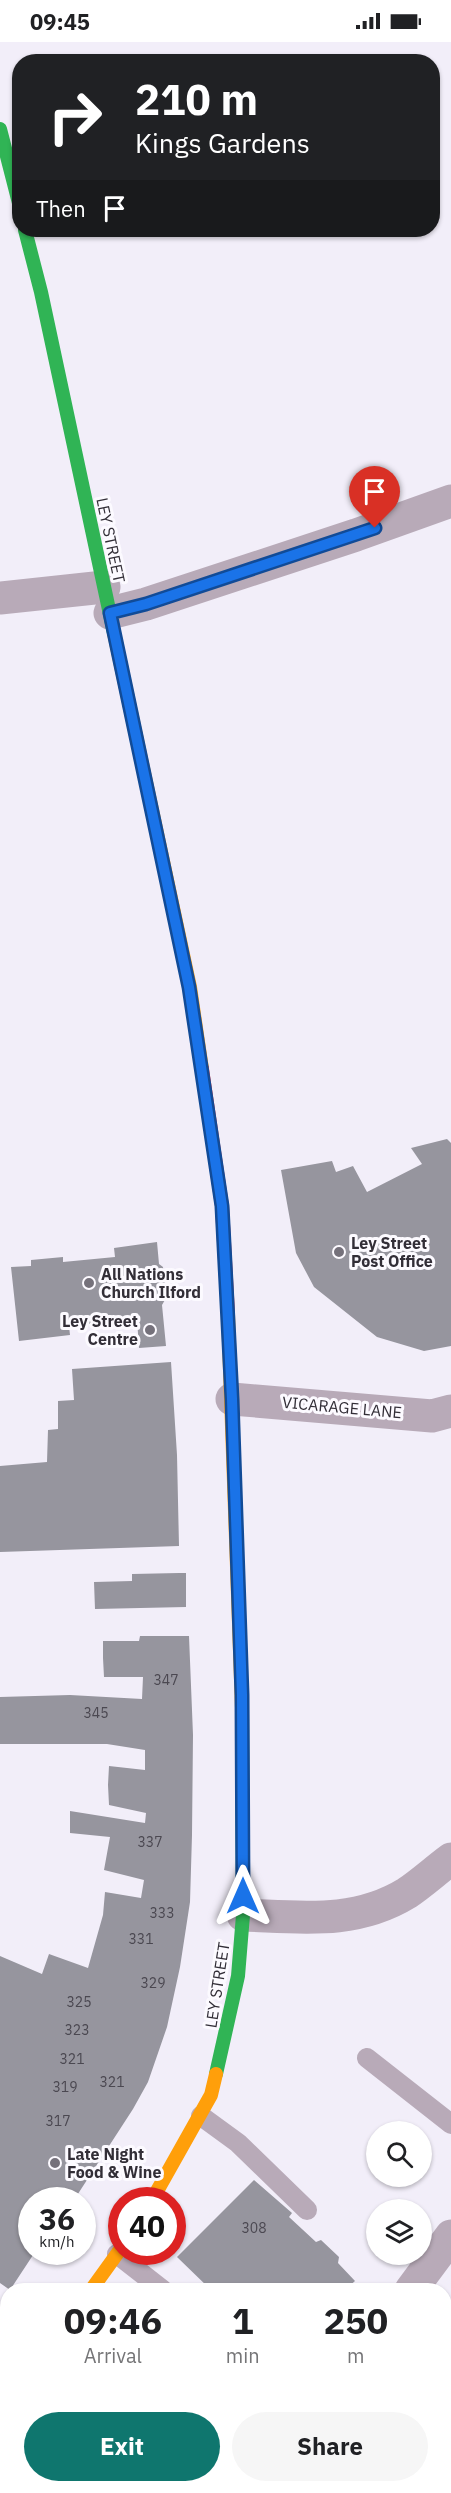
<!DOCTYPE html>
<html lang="en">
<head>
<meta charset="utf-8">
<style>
  :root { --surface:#fff; --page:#f6f6f6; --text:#202124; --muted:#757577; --accent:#0f766e }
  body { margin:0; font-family:"IBM Plex Sans",sans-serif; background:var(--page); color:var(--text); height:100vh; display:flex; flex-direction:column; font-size:22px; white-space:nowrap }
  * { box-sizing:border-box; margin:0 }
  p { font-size:20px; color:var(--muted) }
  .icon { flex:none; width:33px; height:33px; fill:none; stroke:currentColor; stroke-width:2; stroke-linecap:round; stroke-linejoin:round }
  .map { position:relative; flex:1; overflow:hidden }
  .sheet { position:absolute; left:0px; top:2241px; width:452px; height:210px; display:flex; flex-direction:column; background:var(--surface); border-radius:24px 24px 0 0; box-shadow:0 2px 4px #0004 }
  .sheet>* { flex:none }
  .top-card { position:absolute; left:12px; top:12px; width:428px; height:183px; border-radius:24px; box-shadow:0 2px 4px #0004; background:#202124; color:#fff; overflow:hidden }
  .buttons { position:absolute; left:366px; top:2079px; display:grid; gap:12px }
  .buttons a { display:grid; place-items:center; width:66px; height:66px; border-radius:50%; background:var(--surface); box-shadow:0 2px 4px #0004; font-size:30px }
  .speed { position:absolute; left:18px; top:2145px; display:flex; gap:12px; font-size:30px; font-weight:700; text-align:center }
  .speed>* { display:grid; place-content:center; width:78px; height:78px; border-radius:50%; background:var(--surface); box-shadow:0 2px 4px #0004; line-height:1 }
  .speed small { font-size:15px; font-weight:400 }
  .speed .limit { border:9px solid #d22; background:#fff; color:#111 }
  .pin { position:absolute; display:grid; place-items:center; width:51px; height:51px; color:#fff; margin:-62px -26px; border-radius:50% 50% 50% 0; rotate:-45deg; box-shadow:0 0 6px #0007 }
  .pin .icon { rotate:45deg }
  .me { position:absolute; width:66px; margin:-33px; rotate:0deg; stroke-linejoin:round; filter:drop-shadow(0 0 4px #0008) }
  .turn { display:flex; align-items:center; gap:21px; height:126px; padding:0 24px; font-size:27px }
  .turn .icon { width:78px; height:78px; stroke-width:2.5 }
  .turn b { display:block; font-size:42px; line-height:51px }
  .then { display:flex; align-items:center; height:57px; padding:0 24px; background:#0003; gap:12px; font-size:22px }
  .eta { display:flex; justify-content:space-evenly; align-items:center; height:102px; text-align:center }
  .eta b { font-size:36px; font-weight:700; line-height:42px }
  .cta { display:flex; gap:12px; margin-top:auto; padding:12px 24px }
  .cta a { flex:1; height:69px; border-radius:36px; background:var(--accent); color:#fff; font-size:24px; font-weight:700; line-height:69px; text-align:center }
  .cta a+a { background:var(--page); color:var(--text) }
  .status { display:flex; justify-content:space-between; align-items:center; height:42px; padding:0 30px; background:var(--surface); direction:ltr }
  .status svg { height:16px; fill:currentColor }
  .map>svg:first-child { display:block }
</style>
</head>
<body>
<div class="status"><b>09:45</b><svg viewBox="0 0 49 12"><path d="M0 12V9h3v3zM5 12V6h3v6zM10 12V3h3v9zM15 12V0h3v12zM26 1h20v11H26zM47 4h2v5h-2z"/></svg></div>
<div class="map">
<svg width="451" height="2451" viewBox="0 0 451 2451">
  <rect width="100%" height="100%" fill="#f2eef9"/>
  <!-- building -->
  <g fill="#96959e">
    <path d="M447 1097 451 1101V1304L424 1309 377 1295 314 1245 296 1211 281 1128 332 1119 336 1130 353 1124 367 1150 422 1122 411 1106Z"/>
    <path d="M157 1200 159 1222 163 1225 166 1256 162 1263 166 1304 139 1306 137 1277 69 1284 70 1293 19 1299 11 1225 31 1224V1218L63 1215V1220L115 1215 114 1206Z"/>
    <path d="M171 1320 177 1413 179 1504 0 1510V1424L47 1420 48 1388 58 1387V1359L74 1358 72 1327Z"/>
    <path d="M179 1531H186V1565L95 1567 94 1540 132 1539V1532Z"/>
    <path d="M140 1594H189L193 1693 192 1793 190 1860 180 1925 167 1985 148 2040 133 2067 74 2158H32V2210H35L10 2248 0 2241V1914L42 1932 49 1912 88 1926 103 1873 105 1850 141 1856 144 1838 104 1828 110 1795 70 1791V1769L145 1781 146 1771 109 1763 108 1743 109 1724 145 1728V1708L107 1702H0V1655L70 1653 142 1657 143 1635H104L103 1616V1599H139Z"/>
    <path d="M254 2138 292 2171 289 2175 316 2200 321 2198 339 2215 338 2221 355 2239 345 2248H211L177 2215Z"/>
    <path d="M46 2444H112L120 2451H40Z"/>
    <path d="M122 2444H140L134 2451Z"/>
  </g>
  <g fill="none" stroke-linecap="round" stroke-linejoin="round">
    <!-- lane -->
    <g stroke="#b8aab8" stroke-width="20">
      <path d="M367 2016 451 2082"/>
      <path d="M201 2074 238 2101 307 2168"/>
      <path d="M117 2212 163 2248"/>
    </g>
    <!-- street -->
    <g stroke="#b8aab8" stroke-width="33">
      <path d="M0 556 104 545"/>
      <path d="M110 571 146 562 356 493 451 459"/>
      <path d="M232 1357 432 1374 451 1369"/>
      <path d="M243 1873C301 1875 355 1883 407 1851 422 1841 436 1828 451 1817"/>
      <path d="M411 2248 451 2194"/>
      <path d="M0 2288 8 2293"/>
      <path d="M444 2403 451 2408"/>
    </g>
    <!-- fast -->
    <g stroke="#30b455" stroke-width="14">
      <path d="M0 87 20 165"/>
      <path d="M25 188 41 250 114 591"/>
      <path d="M216 2032 238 1934 243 1873 242 1666"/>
    </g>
    <!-- slow -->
    <g stroke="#ff9f0a" stroke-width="14">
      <path d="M114 591 190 945 202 1027"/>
      <path d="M228 1272 242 1666"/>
      <path d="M152 2158 211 2053 216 2032"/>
      <path d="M91 2248 122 2205"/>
      <path d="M0 2365 8 2356"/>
    </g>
    <!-- jam -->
    <path stroke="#e5322d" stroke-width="14" d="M202 1027 222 1164 228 1272"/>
  </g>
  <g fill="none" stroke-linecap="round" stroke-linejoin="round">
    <defs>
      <path id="route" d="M243 1854 242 1653 232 1357 222 1164 189 945 110 571 146 562 375 486"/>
    </defs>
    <!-- route casing -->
    <use href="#route" stroke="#114b97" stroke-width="15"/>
    <!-- route -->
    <use href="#route" stroke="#1a73e8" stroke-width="10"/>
  </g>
  <!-- markers -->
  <g fill="#75717b" stroke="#fcfaff" stroke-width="2">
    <circle cx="339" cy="1210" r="6"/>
    <circle cx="89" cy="1241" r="6"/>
    <circle cx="150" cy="1288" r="6"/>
    <circle cx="55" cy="2121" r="6"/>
  </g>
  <g text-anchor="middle" stroke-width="6" stroke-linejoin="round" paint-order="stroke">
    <!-- number labels -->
    <g font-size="14" fill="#4b4851">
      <text x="166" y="1643">347</text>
      <text x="96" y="1676">345</text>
      <text x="150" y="1805">337</text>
      <text x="162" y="1876">333</text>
      <text x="141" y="1902">331</text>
      <text x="153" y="1946">329</text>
      <text x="79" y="1965">325</text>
      <text x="77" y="1993">323</text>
      <text x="72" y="2022">321</text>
      <text x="112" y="2045">321</text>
      <text x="65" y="2050">319</text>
      <text x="58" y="2084">317</text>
      <text x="254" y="2191">308</text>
    </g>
    <!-- street labels -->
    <g font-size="16" fill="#322e37" stroke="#fcfaff">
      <text transform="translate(111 498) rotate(78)" y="6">LEY STREET</text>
      <text transform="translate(342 1365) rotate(5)" y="6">VICARAGE LANE</text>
      <text transform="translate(217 1943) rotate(-81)" y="6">LEY STREET</text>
    </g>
    <!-- poi labels -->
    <g font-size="16" font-weight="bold" fill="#322e37" stroke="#fcfaff" text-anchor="start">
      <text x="351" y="1207">Ley Street<tspan x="351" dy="18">Post Office</tspan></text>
      <text x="101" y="1238">All Nations<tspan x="101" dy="18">Church Ilford</tspan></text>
      <text x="138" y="1285" text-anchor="end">Ley Street<tspan x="138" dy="18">Centre</tspan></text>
      <text x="67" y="2118">Late Night<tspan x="67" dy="18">Food &amp; Wine</tspan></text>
    </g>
  </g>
</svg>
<div class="buttons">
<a><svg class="icon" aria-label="search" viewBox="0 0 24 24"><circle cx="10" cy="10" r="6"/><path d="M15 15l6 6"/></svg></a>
<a><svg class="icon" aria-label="layers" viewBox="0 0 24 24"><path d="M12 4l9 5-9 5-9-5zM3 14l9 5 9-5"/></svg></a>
</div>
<div class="speed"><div>36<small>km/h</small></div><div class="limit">40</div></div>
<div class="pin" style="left:375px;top:486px;background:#d93025"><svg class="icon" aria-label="arrive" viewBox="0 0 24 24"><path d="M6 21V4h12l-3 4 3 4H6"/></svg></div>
<svg class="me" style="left:243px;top:1854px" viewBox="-20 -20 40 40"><path d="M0-17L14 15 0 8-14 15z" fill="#1a73e8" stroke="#fff" stroke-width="4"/></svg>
<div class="top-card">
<div class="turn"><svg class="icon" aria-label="right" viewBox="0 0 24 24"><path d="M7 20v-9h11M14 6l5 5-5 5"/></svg><div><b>210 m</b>Kings Gardens</div></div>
<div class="then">Then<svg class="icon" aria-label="arrive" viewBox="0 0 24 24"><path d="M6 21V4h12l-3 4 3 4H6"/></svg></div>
</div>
<section class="sheet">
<div class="eta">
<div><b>09:46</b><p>Arrival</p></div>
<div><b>1</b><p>min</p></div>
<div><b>250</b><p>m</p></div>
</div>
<div class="cta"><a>Exit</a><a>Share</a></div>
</section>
</div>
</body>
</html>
